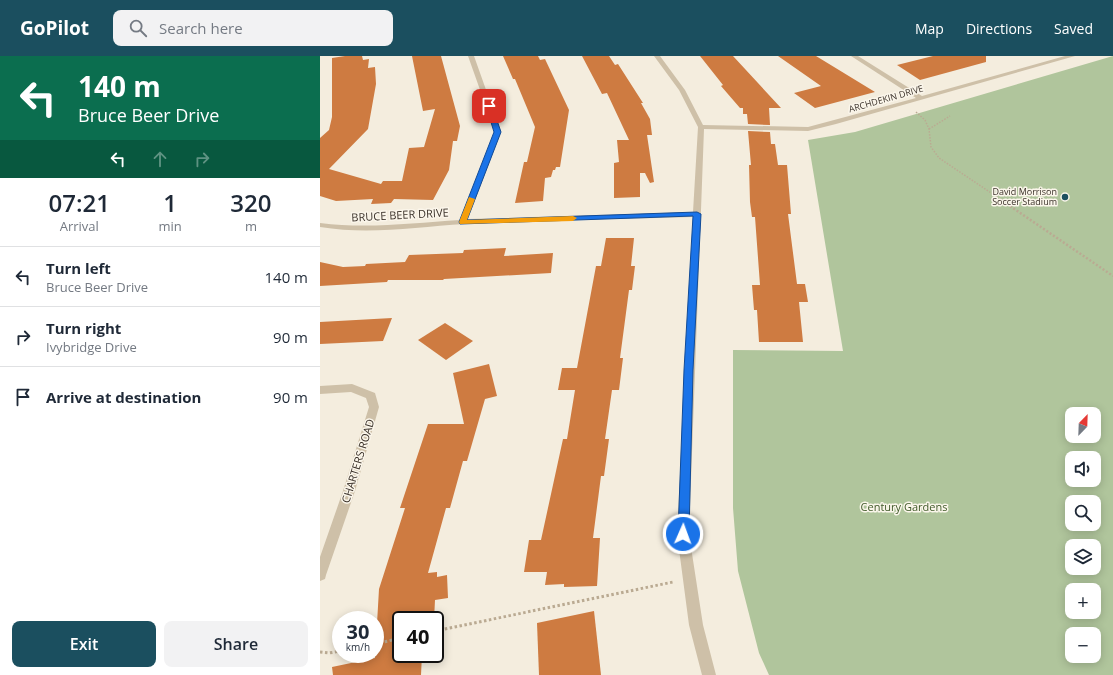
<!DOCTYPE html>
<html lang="en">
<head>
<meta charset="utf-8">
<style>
  :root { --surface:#fff; --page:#f2f2f3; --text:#1f2937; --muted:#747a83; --line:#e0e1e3; --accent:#1b4f5f }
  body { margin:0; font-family:"Open Sans",sans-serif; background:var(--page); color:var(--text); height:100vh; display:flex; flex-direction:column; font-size:15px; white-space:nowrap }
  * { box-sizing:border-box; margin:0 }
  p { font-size:13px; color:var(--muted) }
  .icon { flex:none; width:22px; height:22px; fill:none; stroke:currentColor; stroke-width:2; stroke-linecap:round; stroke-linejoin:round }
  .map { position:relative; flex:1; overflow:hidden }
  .sheet { display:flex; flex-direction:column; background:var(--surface); width:320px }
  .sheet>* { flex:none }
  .hud { background:#0b6e4f; color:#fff; overflow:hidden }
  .needle { width:26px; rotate:23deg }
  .tools { position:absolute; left:745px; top:351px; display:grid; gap:8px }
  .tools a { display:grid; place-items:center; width:36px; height:36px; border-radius:8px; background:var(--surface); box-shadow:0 2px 10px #0003; font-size:20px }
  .speed { position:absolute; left:12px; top:555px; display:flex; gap:8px; font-size:20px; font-weight:700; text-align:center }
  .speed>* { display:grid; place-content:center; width:52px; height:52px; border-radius:50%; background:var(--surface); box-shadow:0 2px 10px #0003; line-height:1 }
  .speed small { font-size:10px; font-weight:400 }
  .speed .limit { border:2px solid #111; border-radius:6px; background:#fff; color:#111 }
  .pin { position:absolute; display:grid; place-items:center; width:34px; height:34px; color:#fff; margin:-17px; border-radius:8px; box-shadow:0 2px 6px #0006 }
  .me { position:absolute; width:44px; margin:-22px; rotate:2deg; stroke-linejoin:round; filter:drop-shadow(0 0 3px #0008) }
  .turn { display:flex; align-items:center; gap:14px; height:84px; padding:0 12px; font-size:18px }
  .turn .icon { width:52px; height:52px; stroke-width:2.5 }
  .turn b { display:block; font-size:28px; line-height:34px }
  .lanes { display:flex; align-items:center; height:38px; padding:0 12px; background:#0003; justify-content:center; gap:20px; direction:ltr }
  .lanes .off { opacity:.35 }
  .eta { display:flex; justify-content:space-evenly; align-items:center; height:68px; text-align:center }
  .eta b { font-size:24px; font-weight:600; line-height:28px }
  .action { display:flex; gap:8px; margin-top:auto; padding:8px 12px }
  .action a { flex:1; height:46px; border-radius:8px; background:var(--accent); color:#fff; font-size:16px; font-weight:600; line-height:46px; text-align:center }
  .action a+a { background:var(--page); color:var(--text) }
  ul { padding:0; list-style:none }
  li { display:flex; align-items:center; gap:12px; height:60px; padding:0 12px; border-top:1px solid var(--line) }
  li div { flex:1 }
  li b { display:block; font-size:15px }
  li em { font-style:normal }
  header { display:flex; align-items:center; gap:24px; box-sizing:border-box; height:56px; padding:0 20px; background:var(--accent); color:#fff }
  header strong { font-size:19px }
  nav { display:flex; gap:22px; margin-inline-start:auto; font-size:14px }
  .search { width:280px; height:36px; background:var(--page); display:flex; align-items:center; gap:10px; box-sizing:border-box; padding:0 14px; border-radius:8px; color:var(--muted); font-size:15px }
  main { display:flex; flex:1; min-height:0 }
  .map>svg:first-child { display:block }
</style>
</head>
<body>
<header>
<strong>GoPilot</strong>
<div class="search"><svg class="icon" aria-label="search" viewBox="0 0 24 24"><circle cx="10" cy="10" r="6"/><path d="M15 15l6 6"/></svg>Search here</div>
<nav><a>Map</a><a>Directions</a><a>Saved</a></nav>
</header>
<main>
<section class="sheet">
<div class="hud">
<div class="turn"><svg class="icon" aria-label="left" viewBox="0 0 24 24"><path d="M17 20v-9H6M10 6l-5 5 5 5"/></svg><div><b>140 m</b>Bruce Beer Drive</div></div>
<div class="lanes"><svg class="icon" aria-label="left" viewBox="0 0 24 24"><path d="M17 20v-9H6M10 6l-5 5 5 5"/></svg><svg class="icon off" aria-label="ahead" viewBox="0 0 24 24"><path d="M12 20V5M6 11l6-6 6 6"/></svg><svg class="icon off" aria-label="right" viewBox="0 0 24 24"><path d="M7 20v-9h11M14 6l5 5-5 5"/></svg></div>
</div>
<div class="eta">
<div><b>07:21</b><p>Arrival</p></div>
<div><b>1</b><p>min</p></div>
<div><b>320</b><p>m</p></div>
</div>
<ul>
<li><svg class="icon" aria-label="left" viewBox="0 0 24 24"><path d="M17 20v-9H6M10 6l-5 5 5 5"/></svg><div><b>Turn left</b><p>Bruce Beer Drive</p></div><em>140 m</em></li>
<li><svg class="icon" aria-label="right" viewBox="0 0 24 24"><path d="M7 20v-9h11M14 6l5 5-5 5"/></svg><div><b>Turn right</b><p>Ivybridge Drive</p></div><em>90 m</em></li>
<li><svg class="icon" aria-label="arrive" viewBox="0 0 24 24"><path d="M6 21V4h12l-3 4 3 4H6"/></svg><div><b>Arrive at destination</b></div><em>90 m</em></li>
</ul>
<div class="action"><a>Exit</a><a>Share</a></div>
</section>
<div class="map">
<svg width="793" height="619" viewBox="0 0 793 619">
  <rect width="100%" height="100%" fill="#f4edde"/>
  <!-- green -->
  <path fill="#b0c59c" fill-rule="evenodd" d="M793 0V619H449L439 597 418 515 413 452V294L523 295 488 84 535 76ZM752 358H774V380H752ZM752 402H774V424H752ZM752 446H774V468H752ZM752 490H774V512H752ZM752 534H774V556H752ZM752 578H774V600H752Z"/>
  <!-- building -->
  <g fill="#ce7b41">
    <path d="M25 0H42L43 4 49 3 48 12 55 11 56 28 48 73 9 113 61 128 63 125H82L89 92 104 91 115 53 103 55 92 0H121L140 70 137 85H133L129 114 113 144 74 143 71 147 51 148 53 143 16 145 0 140V82L9 74 12 61V2Z"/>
    <path d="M183 0H218L220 4 225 3 249 54 240 111H236L235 114H233L231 121 225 122 223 145 195 147 204 106H207L215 71 195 23H193Z"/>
    <path d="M262 0H289L295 9 298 8 323 47H321L330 63 332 79H327L334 126 330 127 325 117H320V141L294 142V107L299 106 297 84H309L287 37 282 38Z"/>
    <path d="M380 0H413L461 52H449L450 69 428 68 427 58H423V52H420L401 30 403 29Z"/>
    <path d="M458 0H496L555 36 495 52 474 37 501 30Z"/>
    <path d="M613 0H666V6L600 24 577 9Z"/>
    <path d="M428 75 450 76 451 88H455L458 109H467L471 158H468L477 228H485L488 246H479L483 286H439L437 254H434L432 229H440L435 161H432L430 146 429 109H431Z"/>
    <path d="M286 182H314L311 210H315L312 234H309L304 272 300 302H303L299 334H292L285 383H289L284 420H281L273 482H280L277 530 244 531V528L225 529 227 516H204L209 484H221L243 383H247L255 334H238L242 312H257L276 210H281Z"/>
    <path d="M186 192 184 200 233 197 231 217 124 223 123 224H68L67 226 0 230V206L23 211 45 210 46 208 85 206 89 199 143 197 144 194Z"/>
    <path d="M72 262 63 285 0 288V266Z"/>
    <path d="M125 267 153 285 126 304 98 284Z"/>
    <path d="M169 308 177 340 165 343 147 405H143L130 452H126L108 517 117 516V521L127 519 128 542 115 544 114 564H81V598H102L101 619H13L12 611 55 602 59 533 85 452H80L108 368H144L133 317Z"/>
    <path d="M274 555 281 619H219L217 567Z"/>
  </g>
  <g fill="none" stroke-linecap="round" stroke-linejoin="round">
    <!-- path-far2 -->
    <g stroke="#baaa92" stroke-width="1.5" stroke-dasharray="1.5 1.5" stroke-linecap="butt">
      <path d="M596 56 605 64 609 73 611 91 619 102 692 151"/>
      <path d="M609 73 630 60"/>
    </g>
    <!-- path-far1 -->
    <path stroke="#baaa92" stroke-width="2.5" stroke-dasharray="2 2" stroke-linecap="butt" d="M690 150 793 220"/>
    <!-- path -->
    <g stroke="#baaa92" stroke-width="3" stroke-dasharray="2.5 2.5" stroke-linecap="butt">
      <path d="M115 575 353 526"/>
      <path d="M55 588 81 582"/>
      <path d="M0 596 9 597 21 595"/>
    </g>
    <!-- minor -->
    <g fill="#cec0a8" fill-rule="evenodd">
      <path d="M148 0H154L181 76 148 163 373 156 378 71 359 34 334 0H340L365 34 383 69 488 71 596 42 531 0H538L602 40 745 0H755L516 68 488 75 384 73 369 478 383 569 396 619H382L369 569 357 478 373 161C297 163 221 164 145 168 96 171 49 179 0 171V167C47 173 93 167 140 164L175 76Z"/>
      <path d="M32 328 55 337 59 351 35 435 6 519 5 523 0 525V501L23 435 49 351 46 342 31 336 0 338V330Z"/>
    </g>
  </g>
  <!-- route -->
  <path fill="#1a73e8" stroke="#114b97" d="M169 49 172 50 181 76 147 164 377 156 381 158 373 314 369 478 367 482 363 483 359 482 358 478 364 314 373 160 140 168 139 166 174 76 166 50Z"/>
  <!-- slow -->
  <path fill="#f59e0b" d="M149 141 155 143 147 164 253 160 257 162 253 165 140 168 139 166Z"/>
  <!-- markers -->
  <circle fill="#1b4f5f" stroke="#fbf6eb" stroke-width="1.5" cx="745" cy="141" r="4"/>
  <g text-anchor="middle" stroke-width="3" stroke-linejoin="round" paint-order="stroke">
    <!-- far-street labels -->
    <g font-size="9" fill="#3a3129" stroke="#fbf6eb">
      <text transform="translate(566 43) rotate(-16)" y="3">ARCHDEKIN DRIVE</text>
    </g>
    <!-- far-poi labels -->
    <g font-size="9" fill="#3a3129" stroke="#fbf6eb" text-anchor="end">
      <text x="737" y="139">David Morrison<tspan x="737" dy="10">Soccer Stadium</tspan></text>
    </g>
    <!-- street labels -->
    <g font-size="11" fill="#3a3129" stroke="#fbf6eb">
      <text transform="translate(80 159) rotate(-3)" y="4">BRUCE BEER DRIVE</text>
      <text transform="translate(38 405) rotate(-73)" y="4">CHARTERS ROAD</text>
    </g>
    <!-- park labels -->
    <g font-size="11" fill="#415a2a" stroke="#fbf6eb">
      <text x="584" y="455">Century Gardens</text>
    </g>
  </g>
</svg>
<div class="tools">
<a><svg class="needle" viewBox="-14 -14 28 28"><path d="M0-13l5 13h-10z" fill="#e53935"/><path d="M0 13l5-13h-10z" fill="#747a83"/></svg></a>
<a><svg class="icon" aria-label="sound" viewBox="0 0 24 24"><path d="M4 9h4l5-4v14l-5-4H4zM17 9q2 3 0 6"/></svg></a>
<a><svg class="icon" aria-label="search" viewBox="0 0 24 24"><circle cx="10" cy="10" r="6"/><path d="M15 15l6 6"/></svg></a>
<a><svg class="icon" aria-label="layers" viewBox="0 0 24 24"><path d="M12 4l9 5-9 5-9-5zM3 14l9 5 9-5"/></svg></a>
<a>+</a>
<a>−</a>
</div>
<div class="speed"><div>30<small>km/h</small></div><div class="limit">40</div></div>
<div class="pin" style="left:169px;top:50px;background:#d93025"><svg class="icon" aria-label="arrive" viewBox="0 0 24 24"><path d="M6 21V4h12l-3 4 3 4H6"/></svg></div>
<svg class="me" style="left:363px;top:478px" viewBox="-20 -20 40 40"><circle r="17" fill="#1a73e8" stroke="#fff" stroke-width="3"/><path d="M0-11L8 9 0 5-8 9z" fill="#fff"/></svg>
</div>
</main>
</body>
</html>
